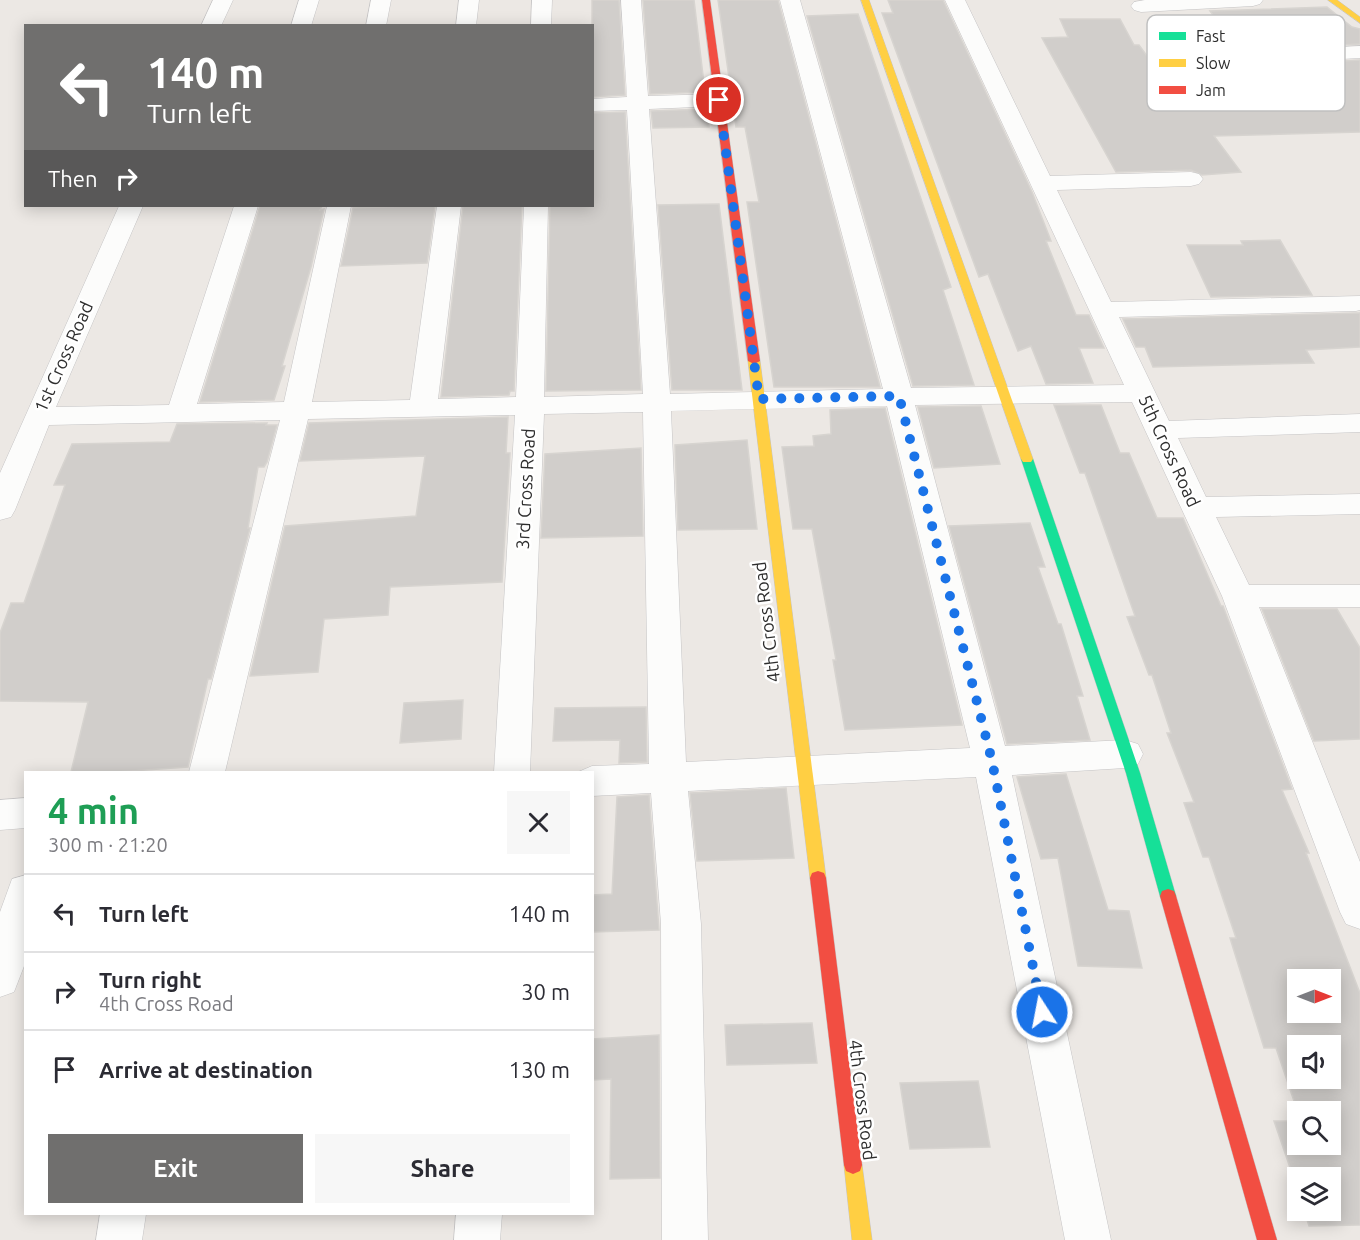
<!DOCTYPE html>
<html lang="en">
<head>
<meta charset="utf-8">
<style>
  :root { --surface:#fff; --page:#f7f7f7; --text:#2b2b33; --muted:#7c7c81; --line:#e1e1e2; --accent:#706f6e }
  body { margin:0; font-family:Ubuntu,sans-serif; background:var(--page); color:var(--text); height:100vh; display:flex; flex-direction:column; font-size:22px; white-space:nowrap }
  * { box-sizing:border-box; margin:0 }
  p { font-size:20px; color:var(--muted) }
  .icon { flex:none; width:33px; height:33px; fill:none; stroke:currentColor; stroke-width:2; stroke-linecap:round; stroke-linejoin:round }
  .map { position:relative; flex:1; overflow:hidden }
  .details { position:absolute; left:24px; top:771px; width:570px; height:444px; display:flex; flex-direction:column; background:var(--surface); border-radius:0px; box-shadow:0 3px 15px #0003 }
  .details>* { flex:none }
  .banner { position:absolute; left:24px; top:24px; width:570px; height:183px; border-radius:0px; box-shadow:0 3px 15px #0003; background:#706f6e; color:#fff; overflow:hidden }
  .needle { width:39px; rotate:90deg }
  .fabs { position:absolute; left:1287px; top:969px; display:grid; gap:12px }
  .fabs a { display:grid; place-items:center; width:54px; height:54px; border-radius:0px; background:var(--surface); box-shadow:0 3px 15px #0003; font-size:30px }
  .pin { position:absolute; display:grid; place-items:center; width:51px; height:51px; color:#fff; margin:-26px; border:3px solid #fff; border-radius:50%; box-shadow:0 2px 6px #0007 }
  .me { position:absolute; width:66px; margin:-33px; rotate:349deg; stroke-linejoin:round; filter:drop-shadow(0 0 4px #0008) }
  .turn { display:flex; align-items:center; gap:21px; height:126px; padding:0 24px; font-size:27px }
  .turn .icon { width:78px; height:78px; stroke-width:2.5 }
  .turn b { display:block; font-size:42px; line-height:51px }
  .then { display:flex; align-items:center; height:57px; padding:0 24px; background:#0003; gap:12px; font-size:22px }
  .round { display:grid; place-items:center; flex:none; width:63px; height:63px; border-radius:0px; background:var(--page) }
  .headline { display:flex; align-items:center; justify-content:space-between; height:102px; padding:0 24px }
  h1 { font-size:36px; font-weight:600; line-height:45px; color:#1e9e55 }
  .action { display:flex; gap:12px; margin-top:auto; padding:12px 24px }
  .action a { flex:1; height:69px; border-radius:0px; background:var(--accent); color:#fff; font-size:24px; font-weight:600; line-height:69px; text-align:center }
  .action a+a { background:var(--page); color:var(--text) }
  ul { padding:0; list-style:none }
  li { display:flex; align-items:center; gap:18px; height:78px; padding:0 24px; border-top:2px solid var(--line) }
  li div { flex:1 }
  li b { display:block; font-size:22px }
  li em { font-style:normal }
  .map>svg:first-child { display:block }
</style>
</head>
<body>
<div class="map">
<svg width="1360" height="1240" viewBox="0 0 1360 1240">
  <rect width="100%" height="100%" fill="#ece8e4"/>
  <!-- building -->
  <g fill="#d1cecb" stroke="#d7d4d0" stroke-width="1.5" fill-rule="evenodd">
    <path d="M592 0H619L625 95 592 97Z"/>
    <path d="M643 0H694L705 92 650 94Z"/>
    <path d="M718 0H778L880 387H774L747 202H759L745 127H736Z"/>
    <path d="M888 0H943L1032 192 1051 241H1046L1076 315H1089L1104 348H1079L1093 383 1046 384 1031 346 1018 351 988 274 979 277 882 13H893Z"/>
    <path d="M1327 7 1352 27 1360 29V44L1221 51 1207 32 1225 31 1210 11Z"/>
    <path d="M858 14 951 287 943 290 974 385 913 386 807 16Z"/>
    <path d="M1060 19H1120L1134 45H1139L1158 71 1360 60V132L1214 136 1241 172 1202 175 1191 170 1116 172 1042 38 1068 37Z"/>
    <path d="M707 109 709 127 653 128 651 111Z"/>
    <path d="M625 112 641 390 546 391 550 206H592V113Z"/>
    <path d="M719 204 742 390H672L658 205Z"/>
    <path d="M260 206H322L320 210 324 209 311 267 282 366H285L274 400 200 402Z"/>
    <path d="M409 206H435L427 263 341 266 353 208Z"/>
    <path d="M463 206H522L514 391H510L509 395 441 397Z"/>
    <path d="M1280 240 1312 295 1211 297 1187 245H1243L1241 241Z"/>
    <path d="M1360 313V347L1306 350 1314 363 1153 367 1145 347H1136L1123 319Z"/>
    <path d="M1054 405H1101L1120 453H1129L1157 518H1183L1221 606H1223L1292 789 1282 790 1309 853H1306L1360 993V1225L1309 1226 1304 1210H1330V1178H1298V1191L1274 1121H1298V1144H1330V1112L1298 1113 1276 1048H1264L1230 938H1236L1209 857H1203L1184 803 1194 802 1167 733H1171L1152 675H1149L1127 617 1135 616 1085 473H1080ZM1298 980H1330V1012H1298ZM1298 1046H1330V1078H1298Z"/>
    <path d="M981 406 1000 464 934 468 918 407Z"/>
    <path d="M885 408 962 725 845 730 833 660H836L812 529H793L782 447 814 446 813 436 831 434 830 410Z"/>
    <path d="M508 417 506 453H510L502 582 390 587 388 615 324 619 318 672 250 676 285 526 416 516 425 456 300 461 309 423Z"/>
    <path d="M267 423 266 425H277L267 462 264 467H258L248 528H250L211 679H208L188 767 117 772H71L88 702 0 701V633L11 603H24L65 485H54L72 444 170 442 177 424Z"/>
    <path d="M747 440 757 529 678 530 675 445Z"/>
    <path d="M641 448 643 536 541 538 545 454Z"/>
    <path d="M1030 523 1045 567H1038L1058 624H1061L1083 696H1077L1090 740 1007 744 949 526Z"/>
    <path d="M1262 609H1337L1360 648V739L1314 741Z"/>
    <path d="M463 700 461 739 400 743 404 703Z"/>
    <path d="M646 707 647 762 619 763 620 740 553 741 555 708Z"/>
    <path d="M1066 774 1108 910 1129 911 1142 968 1078 966 1058 858 1041 859 1017 777Z"/>
    <path d="M786 788 794 858 697 861 690 793Z"/>
    <path d="M649 795 659 930 592 932V895L612 894 617 797Z"/>
    <path d="M812 1023 817 1063 727 1065 725 1025Z"/>
    <path d="M659 1035 660 1178 610 1179 611 1079 592 1080V1039Z"/>
    <path d="M978 1081 990 1147 910 1149 900 1083Z"/>
  </g>
  <g fill="none" stroke-linecap="round" stroke-linejoin="round">
    <defs>
      <g id="street">
        <path d="M213 0H233L221 26H201Z"/>
        <path d="M299 0H319L311 26H291Z"/>
        <path d="M371 0H391L386 26H366Z"/>
        <path d="M459 0H479L476 26H456Z"/>
        <path d="M532 0H552L551 26H531Z"/>
        <path d="M621 0H641L648 96 719 94 727 95 730 100 727 105 719 106 649 109 670 394 883 389 780 0H800L911 388 1124 385 945 0H965L1050 176 1191 172 1199 174 1203 179 1199 184 1191 186 1057 190 1111 302 1360 296V310L1356 311 1119 317 1169 421 1360 414V432L1178 438 1206 497 1360 494V514L1216 517 1249 585H1360V607H1259L1360 862V929L1346 924 1340 912 1222 596 1132 402 915 405 1005 746 1125 740 1138 744 1143 754 1138 764 1125 768 1012 775 1111 1240H1065L976 777 688 791 701 924 708 1240H662L661 924 651 793 592 796V772H578L592 766 649 764 643 412 544 414 530 772H494L515 415 308 419 225 772H189L280 420 49 425 15 510 11 517 0 520V473L119 206H143L56 407 169 405 234 206H258L197 404 284 402 327 206H351L312 402 410 400 437 206H461L438 399 516 397 524 206H548L544 397 643 394 627 110 592 111V99L627 97ZM887 406 970 748 686 762 671 411Z"/>
        <path d="M1145 0H1263L1260 4 1253 6 1141 12 1134 10 1131 6 1134 2Z"/>
        <path d="M1360 46V58L1195 67 1188 65 1185 61 1188 57 1195 55Z"/>
        <path d="M26 798V828L0 830V800Z"/>
        <path d="M26 875V961L14 992 0 997V912L12 879Z"/>
        <path d="M100 1214H146L142 1240H96Z"/>
        <path d="M456 1214H502L500 1240H454Z"/>
      </g>
      <path id="fast" d="M1027 455 1033 459 1140 773 1176 896 1174 901 1168 903 1162 901 1160 896 1126 773 1021 459Z"/>
      <g id="slow">
        <path d="M861 0H869L1033 459 1031 462H1023L1021 459Z"/>
        <path d="M1328 0H1337L1360 17V23Z"/>
        <path d="M754 358 760 361 826 878 824 883 818 885 812 883 810 878 748 361Z"/>
        <path d="M853 1156 860 1159 862 1165 872 1240H852L844 1165 846 1159Z"/>
      </g>
      <g id="jam">
        <path d="M702 0H710L760 361 754 364 748 361Z"/>
        <path d="M818 871 824 873 826 878 862 1165 860 1171 853 1174 846 1171 844 1165 810 878 812 873Z"/>
        <path d="M1168 889 1174 891 1176 896 1277 1240H1257L1160 896 1162 891Z"/>
      </g>
    </defs>
    <!-- street casing -->
    <use href="#street" stroke="#c5c4c5" stroke-width="1"/>
    <!-- fast casing -->
    <use href="#fast" stroke="#c5c4c5" stroke-width="1"/>
    <!-- slow casing -->
    <use href="#slow" stroke="#c5c4c5" stroke-width="1"/>
    <!-- jam casing -->
    <use href="#jam" stroke="#c5c4c5" stroke-width="1"/>
    <!-- street -->
    <use href="#street" fill="#fcfcfb" fill-rule="evenodd"/>
    <!-- fast -->
    <use href="#fast" fill="#16e098" fill-rule="evenodd"/>
    <!-- slow -->
    <use href="#slow" fill="#ffcf43" fill-rule="evenodd"/>
    <!-- jam -->
    <use href="#jam" fill="#f24e42" fill-rule="evenodd"/>
  </g>
  <g fill="none" stroke-linecap="round" stroke-linejoin="round">
    <!-- route -->
    <path stroke="#1a73e8" stroke-width="10" stroke-dasharray="0 18" d="M719 100 759 399 899 396 992 761 1042 1012"/>
  </g>
  <g text-anchor="middle" stroke-width="5" stroke-linejoin="round" paint-order="stroke">
    <!-- street labels -->
    <g font-size="18" fill="#2e2e2e" stroke="#fff">
      <text transform="translate(64 357) rotate(-66)" y="6">1st Cross Road</text>
      <text transform="translate(1169 451) rotate(65)" y="6">5th Cross Road</text>
      <text transform="translate(526 489) rotate(-87)" y="6">3rd Cross Road</text>
      <text transform="translate(767 622) rotate(-97)" y="6">4th Cross Road</text>
      <text transform="translate(862 1100) rotate(83)" y="6">4th Cross Road</text>
    </g>
  </g>
  <!-- legend -->
  <rect x="1147" y="15" width="198" height="96" rx="9" fill="#fff" stroke="#c0c0c0" stroke-width="1.5"/>
  <rect x="1159" y="32" width="27" height="8" fill="#16e098"/>
  <rect x="1159" y="59" width="27" height="8" fill="#ffcf43"/>
  <rect x="1159" y="86" width="27" height="8" fill="#f24e42"/>
  <g font-size="16" fill="#2e2e2e">
    <text x="1196" y="42">Fast</text>
    <text x="1196" y="69">Slow</text>
    <text x="1196" y="96">Jam</text>
  </g>
</svg>
<div class="fabs">
<a><svg class="needle" viewBox="-14 -14 28 28"><path d="M0-13l5 13h-10z" fill="#e53935"/><path d="M0 13l5-13h-10z" fill="#7c7c81"/></svg></a>
<a><svg class="icon" aria-label="sound" viewBox="0 0 24 24"><path d="M4 9h4l5-4v14l-5-4H4zM17 9q2 3 0 6"/></svg></a>
<a><svg class="icon" aria-label="search" viewBox="0 0 24 24"><circle cx="10" cy="10" r="6"/><path d="M15 15l6 6"/></svg></a>
<a><svg class="icon" aria-label="layers" viewBox="0 0 24 24"><path d="M12 4l9 5-9 5-9-5zM3 14l9 5 9-5"/></svg></a>
</div>
<div class="pin" style="left:719px;top:100px;background:#d93025"><svg class="icon" aria-label="arrive" viewBox="0 0 24 24"><path d="M6 21V4h12l-3 4 3 4H6"/></svg></div>
<svg class="me" style="left:1042px;top:1012px" viewBox="-20 -20 40 40"><circle r="17" fill="#1a73e8" stroke="#fff" stroke-width="3"/><path d="M0-11L8 9 0 5-8 9z" fill="#fff"/></svg>
<div class="banner">
<div class="turn"><svg class="icon" aria-label="left" viewBox="0 0 24 24"><path d="M17 20v-9H6M10 6l-5 5 5 5"/></svg><div><b>140 m</b>Turn left</div></div>
<div class="then">Then<svg class="icon" aria-label="right" viewBox="0 0 24 24"><path d="M7 20v-9h11M14 6l5 5-5 5"/></svg></div>
</div>
<section class="details">
<div class="headline"><div><h1>4 min</h1><p>300 m · 21:20</p></div><a class="round"><svg class="icon" aria-label="close" viewBox="0 0 24 24"><path d="M6 6l12 12M18 6L6 18"/></svg></a></div>
<ul>
<li><svg class="icon" aria-label="left" viewBox="0 0 24 24"><path d="M17 20v-9H6M10 6l-5 5 5 5"/></svg><div><b>Turn left</b></div><em>140 m</em></li>
<li><svg class="icon" aria-label="right" viewBox="0 0 24 24"><path d="M7 20v-9h11M14 6l5 5-5 5"/></svg><div><b>Turn right</b><p>4th Cross Road</p></div><em>30 m</em></li>
<li><svg class="icon" aria-label="arrive" viewBox="0 0 24 24"><path d="M6 21V4h12l-3 4 3 4H6"/></svg><div><b>Arrive at destination</b></div><em>130 m</em></li>
</ul>
<div class="action"><a>Exit</a><a>Share</a></div>
</section>
</div>
</body>
</html>
